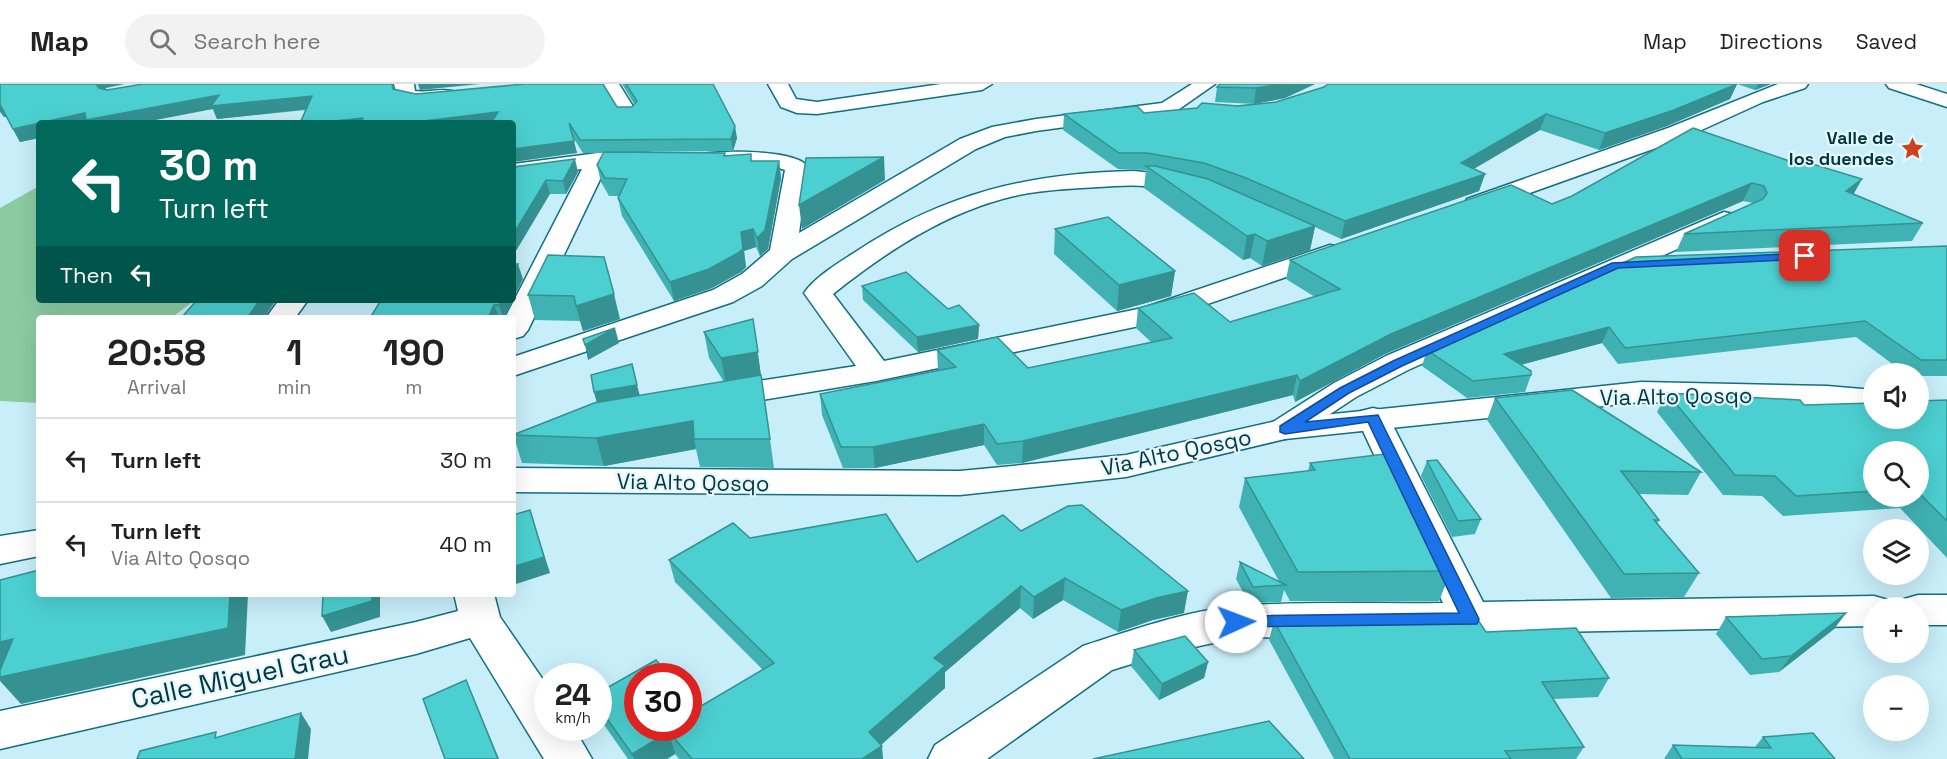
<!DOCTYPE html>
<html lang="en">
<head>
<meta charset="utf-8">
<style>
  :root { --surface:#fff; --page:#f2f2f2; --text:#222; --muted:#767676; --line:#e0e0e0 }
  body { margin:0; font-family:"Space Grotesk",sans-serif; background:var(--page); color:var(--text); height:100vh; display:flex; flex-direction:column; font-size:22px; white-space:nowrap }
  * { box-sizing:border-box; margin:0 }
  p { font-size:20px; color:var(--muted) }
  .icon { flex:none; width:33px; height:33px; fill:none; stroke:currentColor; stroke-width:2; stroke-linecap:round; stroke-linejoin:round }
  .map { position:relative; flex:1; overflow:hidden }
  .drawer { position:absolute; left:36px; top:231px; width:480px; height:282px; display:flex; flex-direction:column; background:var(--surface); border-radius:6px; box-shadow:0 6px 24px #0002 }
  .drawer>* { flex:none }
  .banner { position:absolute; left:36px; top:36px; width:480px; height:183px; border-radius:6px; box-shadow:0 6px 24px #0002; background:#00695c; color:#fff; overflow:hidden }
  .fabs { position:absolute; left:1863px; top:279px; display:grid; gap:12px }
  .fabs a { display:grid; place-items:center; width:66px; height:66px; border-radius:50%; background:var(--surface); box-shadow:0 6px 24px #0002; font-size:30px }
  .speed { position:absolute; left:534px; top:579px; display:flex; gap:12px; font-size:30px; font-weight:700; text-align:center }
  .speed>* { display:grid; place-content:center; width:78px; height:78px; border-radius:50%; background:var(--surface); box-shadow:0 6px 24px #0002; line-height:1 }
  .speed small { font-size:15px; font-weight:400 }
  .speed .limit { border:9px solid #d22; background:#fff; color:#111 }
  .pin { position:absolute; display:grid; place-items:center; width:51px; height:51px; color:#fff; margin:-26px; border-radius:12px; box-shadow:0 3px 9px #0006 }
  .me { position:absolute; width:66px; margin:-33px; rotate:88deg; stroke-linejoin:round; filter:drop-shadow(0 0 4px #0008) }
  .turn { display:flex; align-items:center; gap:21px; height:126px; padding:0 24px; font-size:27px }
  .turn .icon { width:78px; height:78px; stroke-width:2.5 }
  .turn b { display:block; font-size:42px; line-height:51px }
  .then { display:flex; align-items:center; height:57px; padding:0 24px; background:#0003; gap:12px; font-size:22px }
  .eta { display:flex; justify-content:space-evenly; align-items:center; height:102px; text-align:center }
  .eta b { font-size:36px; font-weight:600; line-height:42px }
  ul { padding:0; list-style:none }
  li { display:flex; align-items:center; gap:18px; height:84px; padding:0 24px; border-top:2px solid var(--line) }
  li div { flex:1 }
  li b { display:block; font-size:22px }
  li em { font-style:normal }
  header { display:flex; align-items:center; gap:36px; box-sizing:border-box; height:84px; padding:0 30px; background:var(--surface); border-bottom:2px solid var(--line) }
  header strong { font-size:28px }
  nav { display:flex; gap:33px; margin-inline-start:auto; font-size:21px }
  .search { width:420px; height:54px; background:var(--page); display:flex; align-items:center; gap:15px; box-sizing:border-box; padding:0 21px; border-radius:33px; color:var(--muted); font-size:22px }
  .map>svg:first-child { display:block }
</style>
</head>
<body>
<header>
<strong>Map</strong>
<div class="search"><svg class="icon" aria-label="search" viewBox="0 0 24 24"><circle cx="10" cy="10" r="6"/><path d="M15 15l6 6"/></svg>Search here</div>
<nav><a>Map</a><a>Directions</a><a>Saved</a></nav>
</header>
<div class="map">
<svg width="1947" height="675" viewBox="0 0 1947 675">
  <rect width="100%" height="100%" fill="#c8eef9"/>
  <!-- green -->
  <path fill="#8ccba2" d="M39 102V216H195L171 234H39V319L0 317V124Z"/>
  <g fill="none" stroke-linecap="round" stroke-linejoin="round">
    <defs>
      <g id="minor">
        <path d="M394 0H414L415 7C427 9 439 4 452 7L455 11 452 15 420 20 398 15Z"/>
        <path d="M599 0H619L637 29 634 33H620Z"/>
        <path d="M768 0H788L796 15 817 18 941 0H992L982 6 817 30 797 29 781 23Z"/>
        <path d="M1192 0H1215L1175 28 1036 47 1005 53 976 65 792 175 762 202 733 218 513 292V273L713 206 742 190 770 166 785 86 779 84 706 83 698 81 695 76 698 71C719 66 796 65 808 83L799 149 960 55 992 43 1036 35 1162 19Z"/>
        <path d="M1778 0H1808L1805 4 1763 18 1684 54 1485 125 1476 127 1467 125 1464 120 1467 115 1668 44Z"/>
        <path d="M1886 0H1916L1947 10V23L1889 4Z"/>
        <path d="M645 68 653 70 656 75 653 80 606 83 528 246 523 252 513 255V234H505L582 85 513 94V80L598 69Z"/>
        <path d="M1134 87 1161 90 1196 98 1200 103 1196 108C1184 111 1173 105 1161 104 1145 101 1130 101 1115 102 1082 104 1046 105 1014 112 946 128 887 167 833 210L884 277 1143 224 1330 161 1339 163 1343 169 1339 175 1149 240 876 297 719 323 708 320 703 313 708 306 719 303 856 282 804 209C816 192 840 178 857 167 945 109 1030 89 1134 87Z"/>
        <path d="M1724 128 1733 130 1736 135 1733 140 1408 286 1356 313 1297 352 1285 355 1273 352 1268 345 1273 338 1334 299 1386 272Z"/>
        <path d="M279 216H308L295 234H266Z"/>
        <path d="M1373 324 1385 327 1389 334 1483 518 1874 512 1888 516 1892 524H1874V542L1236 554 1167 569 1112 586 987 675H928L935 661 1083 562C1129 547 1189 526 1238 522 1305 517 1375 520 1443 519L1357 334 1361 327Z"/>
        <path d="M454 510H494L500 533 548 603V644H574L592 675H544L470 554 416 570 0 665V627L416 538 458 527Z"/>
        <path d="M1918 511H1947V541H1918V524H1899L1904 515Z"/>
      </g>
      <g id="tertiary">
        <path d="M1641 298 1827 302 1874 306V326L1827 322 1641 318 1285 355 1126 393 960 411 513 408V384L960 387 1126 371 1285 335Z"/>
        <path d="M39 446V472L0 480V452Z"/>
      </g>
    </defs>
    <!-- minor casing -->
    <use href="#minor" stroke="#126f82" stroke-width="3"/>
    <!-- tertiary casing -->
    <use href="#tertiary" stroke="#126f82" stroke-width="3"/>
    <!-- minor -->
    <use href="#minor" fill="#fff" fill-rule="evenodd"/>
    <!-- tertiary -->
    <use href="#tertiary" fill="#fff" fill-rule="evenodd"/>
  </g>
  <!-- wall -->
  <g fill="#41b2b3" fill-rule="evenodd">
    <path d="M0 0 106 4 104 6H107L143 0H393L394 5 416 10 617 23H632L634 20 622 0H713L737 54 733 67 622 68 725 69V72L752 77H779L781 94 768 165 760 172 756 163 744 167 746 183 741 188 712 204 674 217 622 132 618 114 619 112H609L601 98 597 81 603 69H583L572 52 577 69 513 39 306 26 217 35 213 25 39 39V54L20 58 6 33H4L0 28Z"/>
    <path d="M1220 0H1315L1285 14 1254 20 1215 18 1217 3Z"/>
    <path d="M1328 0H1771L1755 6 1737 0 1730 15 1667 42 1599 66 1540 46 1474 85 1485 90 1479 107 1341 155 1315 143 1310 166 1262 182 1250 174 1243 176 1144 104 1146 86 1118 85 1063 46 1064 30 1144 29 1276 18 1324 3Z"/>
    <path d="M1693 44 1923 139 1912 157 1676 168 1684 150 1753 119 1743 117 1385 270 1295 318 1293 311 1022 379 997 381 984 361 875 384H843L822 331 820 310 938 287 937 266 1028 284 1151 258 1136 244 1138 224 1230 238 1315 213 1286 195 1290 176 1552 120 1572 112Z"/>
    <path d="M513 83 578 88 566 110H550Z"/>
    <path d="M1055 145 1175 187 1171 212 1117 227 1054 170Z"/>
    <path d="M1947 162V292H1918V290H1906L1856 253 1618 280 1602 259 1520 281 1531 291 1525 308 1467 314 1422 282 1427 266Z"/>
    <path d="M548 171 620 235 583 247 580 237 535 236 528 211Z"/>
    <path d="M862 202 948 225 979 241 978 255 918 268 863 216Z"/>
    <path d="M513 216 504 234H370Z"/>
    <path d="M753 235 774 384 700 383 696 365 604 382 522 379 513 350 597 319 594 308 640 312 724 298 709 274 704 248Z"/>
    <path d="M1667 309 1804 321 1947 316V474L1900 424 1783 432 1762 412 1723 411 1657 328ZM1874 368H1918V412H1874Z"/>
    <path d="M1495 314 1701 388 1688 411 1639 410 1659 436 1657 440 1699 489 1684 513 1611 514 1487 336Z"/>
    <path d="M1427 377 1481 435 1475 450 1452 453 1421 392Z"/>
    <path d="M1310 379 1422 428 1418 440 1451 487 1439 517H1290L1284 506 1281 518 1249 519 1236 495 1240 478 1280 499 1239 423 1245 394 1308 387Z"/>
    <path d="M1021 447 1184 529 1153 536 1118 548 1063 516 1033 535 1020 524 945 588V604L881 661 883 675H679L675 670 667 675H628L600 635 598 631V609L696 625 763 586 675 498 669 476 750 454 917 478Z"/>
    <path d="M1846 529 1834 545 1779 588 1750 591 1716 550 1726 533Z"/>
    <path d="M1274 537 1486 548 1609 594 1598 613 1554 615 1584 663 1576 675H1334L1269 556Z"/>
    <path d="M1134 566 1208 578 1204 594 1159 616 1131 582Z"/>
    <path d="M1763 653 1835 675H1664L1673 661 1755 663Z"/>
  </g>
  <!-- shaded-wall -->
  <g fill="#359192">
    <path d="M96 0H125L106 4 101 10Z"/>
    <path d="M418 0H480L420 6Z"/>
    <path d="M1281 0H1315L1285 14 1254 20 1256 4Z"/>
    <path d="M1737 0 1730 15 1667 42 1599 66 1605 49Z"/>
    <path d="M1758 0H1771L1755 6Z"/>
    <path d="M219 11 312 12 316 24 217 35 213 25 140 39H42L85 29Z"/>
    <path d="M0 20 7 33H4L0 27Z"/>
    <path d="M498 28 501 39H408Z"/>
    <path d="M1546 30 1540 46 1456 95 1461 79Z"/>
    <path d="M363 34 380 37 381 39H314Z"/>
    <path d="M39 40V54L20 58 13 45Z"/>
    <path d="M735 42 737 54 733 67 731 55Z"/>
    <path d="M574 57 577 69 513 78V65Z"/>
    <path d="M884 73 885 96 802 145 799 121Z"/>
    <path d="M575 75 578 88 566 110 563 97Z"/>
    <path d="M779 77 781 94 768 165 760 172 757 154Z"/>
    <path d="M1485 90 1479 107 1341 155 1345 137Z"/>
    <path d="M1862 95 1852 113 1846 107Z"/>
    <path d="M546 96 550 110 513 172V151Z"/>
    <path d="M1752 99 1743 117 1385 270 1295 318 1300 297 1391 250Z"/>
    <path d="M1315 142 1310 166 1262 182 1267 157Z"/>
    <path d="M753 145 756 163 744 167 746 183 741 188 712 204 674 217 670 198 741 148Z"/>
    <path d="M1255 150 1250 174 1243 176 1247 152Z"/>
    <path d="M518 180 523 195 513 215V191Z"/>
    <path d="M1175 187 1171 212 1117 227 1119 201Z"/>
    <path d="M614 210 620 235 583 247 576 222Z"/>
    <path d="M260 216H276L264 234H247Z"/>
    <path d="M501 216H513L504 234H503L499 221Z"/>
    <path d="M494 221 499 234H488Z"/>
    <path d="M753 235 774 384 770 355 726 301 721 274Z"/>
    <path d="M979 241 978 255 918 268 917 253Z"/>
    <path d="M1609 243 1602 259 1498 287 1504 270Z"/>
    <path d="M615 244 619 259 588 276 585 261Z"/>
    <path d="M1297 291 1293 311 1022 379 1023 357Z"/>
    <path d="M637 301 641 316 598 323 594 308Z"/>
    <path d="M693 337 694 355 696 365 604 382 596 354Z"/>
    <path d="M984 340V361L875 384 873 363Z"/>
    <path d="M530 426 550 489 513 501V483Z"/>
    <path d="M1065 494 1063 516 1033 535 1034 513Z"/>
    <path d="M1021 502 1020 524 945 588V604L874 667 882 662 883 675H862L869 648 934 574Z"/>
    <path d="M1188 507 1184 529 1153 536 1118 548 1121 526 1156 514Z"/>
    <path d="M230 510H248L245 571 21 620 0 597V593Z"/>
    <path d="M372 510H380V533L331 548 322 532Z"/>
    <path d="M1846 529 1834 545 1779 588 1791 572Z"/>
    <path d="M13 555 0 592V558Z"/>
    <path d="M1208 578 1204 594 1159 616 1162 600Z"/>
    <path d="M466 596 473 612 499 675H497Z"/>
    <path d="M301 629 311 645 308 675H295Z"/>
    <path d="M669 648 675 670 667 675H634L632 670Z"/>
  </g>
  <!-- building -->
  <g fill="#4ccfd0" stroke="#359192" stroke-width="1.5">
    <path d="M0 0H96L99 4 107 6 143 0H392L393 5 416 10 525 0H603L617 23H632L637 17 626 0H713L735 42 731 55 580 56 569 39 574 57 513 65V39H491L498 28 408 39H379L380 37 361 39 363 34 314 39H300L312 12 211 22 219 11 86 36 85 29 13 45 0 20Z"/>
    <path d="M1220 0H1281L1256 4 1217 3Z"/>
    <path d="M1328 0H1737L1674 26 1605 49 1546 30 1461 79 1485 90 1345 137 1246 94 1204 79 1147 69H1119L1064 30 1137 22 1144 29 1197 24 1202 19 1238 22 1276 18 1324 3Z"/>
    <path d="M1693 44 1801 81 1806 78 1862 95 1846 107 1923 139 1684 150 1763 115 1767 109 1764 102 1752 99 1391 250 1300 297 1297 291 1023 357 997 360 984 340 873 363H841L820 310 956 283 937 266 997 253 1028 284 1172 254 1138 224 1194 209 1230 238 1340 205 1290 176 1511 101 1552 120 1572 112Z"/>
    <path d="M604 68 725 69 724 72 751 70V77H779L765 146 757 154 753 145 741 148 743 165 738 169 709 185 670 198 618 114 627 95 605 94 597 81Z"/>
    <path d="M884 73 799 121 806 74Z"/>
    <path d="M575 75 563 97 546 96 513 151V83Z"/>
    <path d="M1146 82H1155L1208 95 1315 142 1267 157 1255 150 1247 152Z"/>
    <path d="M1108 133 1175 187 1119 201 1055 145Z"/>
    <path d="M1947 162V276H1921L1865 237 1625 264 1609 243 1504 270 1531 287V291L1473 297 1427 266 1636 173Z"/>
    <path d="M548 171 604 173 614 210 576 222 574 212 528 211Z"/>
    <path d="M513 180H518L513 191Z"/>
    <path d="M906 188 948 225 959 221 979 241 917 253 862 202Z"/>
    <path d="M197 216H260L247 234H181Z"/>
    <path d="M381 216H501L499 221H494L488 234H370Z"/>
    <path d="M753 235 758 268 721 274 704 248Z"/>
    <path d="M615 244 585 261 583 255Z"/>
    <path d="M632 280 637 301 594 308 591 291Z"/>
    <path d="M761 291 770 355H694L693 337 596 354 513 351 594 319Z"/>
    <path d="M1572 306 1701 388 1621 387 1659 436H1654L1699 489 1624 490 1495 314Z"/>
    <path d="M1667 309 1800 316 1804 321 1874 319V334H1918V317L1947 316V437L1918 408V368H1874V407L1796 412 1775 392 1735 391Z"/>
    <path d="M1393 369 1422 428 1411 429 1451 487 1298 488 1245 394 1315 386 1310 379Z"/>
    <path d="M1437 376 1481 435 1458 437 1427 377Z"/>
    <path d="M1082 421 1188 507 1156 514 1121 526 1065 494 1034 513 1021 502 934 574 945 582 869 648 882 662 862 675H692L669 648 632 670 598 622V609L656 576 670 592H638V644H688V616L696 625 774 579 669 476 733 439 750 454 886 430 917 478 1003 431 1021 447 1068 422Z"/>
    <path d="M530 426 544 473 513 483V431Z"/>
    <path d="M1240 478 1286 501 1253 503Z"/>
    <path d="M39 486V510H230L228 544 0 593V586L13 555 0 558V496Z"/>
    <path d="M323 510H372V517L322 532Z"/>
    <path d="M1846 529 1791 572 1762 575 1726 533Z"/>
    <path d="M1476 533 1486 548 1576 544 1609 594 1542 598 1584 663 1505 667 1511 675H1350L1274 537Z"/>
    <path d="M1185 552 1208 578 1162 600 1134 566Z"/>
    <path d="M466 596 498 675H445L423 615Z"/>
    <path d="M301 629 295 675H137L140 667 216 648 215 654Z"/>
    <path d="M1269 637 1304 675H1093Z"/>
    <path d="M1813 649 1835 675H1682L1673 661 1771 664 1763 653Z"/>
  </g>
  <!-- route -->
  <path fill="#1a73e8" stroke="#114b97" stroke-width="1.5" d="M1805 169 1809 170V175L1618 184 1402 282 1349 309 1305 338 1378 331 1479 535 1477 540 1230 543 1228 538 1230 533 1236 532 1459 529 1368 338 1285 350 1280 348V342L1340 304 1393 277 1612 179Z"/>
  <!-- icons -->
  <defs>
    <symbol id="sight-bare" viewBox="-9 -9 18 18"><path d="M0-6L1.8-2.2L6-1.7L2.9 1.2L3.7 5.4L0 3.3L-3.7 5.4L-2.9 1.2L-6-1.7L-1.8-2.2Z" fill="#cb421c" stroke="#e5f8fd" stroke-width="2.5" paint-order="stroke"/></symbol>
  </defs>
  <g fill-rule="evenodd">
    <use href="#sight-bare" x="1896" y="48" width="33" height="33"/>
  </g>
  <g text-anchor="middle" stroke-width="4.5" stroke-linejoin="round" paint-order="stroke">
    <!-- far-poi labels -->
    <g font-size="18" font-weight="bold" fill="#033641" stroke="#e5f8fd" text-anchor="end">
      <text x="1894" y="60">Valle de<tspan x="1894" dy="21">los duendes</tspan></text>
    </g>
    <!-- street labels -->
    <g font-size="22" fill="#033641" stroke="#e5f8fd">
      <text transform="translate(1676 312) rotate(-1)" y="8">Via Alto Qosqo</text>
      <text transform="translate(1176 368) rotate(-12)" y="8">Via Alto Qosqo</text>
      <text transform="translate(693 398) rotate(1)" y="8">Via Alto Qosqo</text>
    </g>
    <!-- near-street labels -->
    <g font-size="27" fill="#033641" stroke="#e5f8fd">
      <text transform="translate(240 593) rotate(-12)" y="9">Calle Miguel Grau</text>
    </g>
  </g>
</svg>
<div class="fabs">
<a><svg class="icon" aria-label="sound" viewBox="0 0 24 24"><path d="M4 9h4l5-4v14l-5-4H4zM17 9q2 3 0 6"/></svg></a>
<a><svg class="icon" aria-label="search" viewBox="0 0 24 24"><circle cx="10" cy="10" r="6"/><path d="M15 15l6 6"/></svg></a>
<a><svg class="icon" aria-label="layers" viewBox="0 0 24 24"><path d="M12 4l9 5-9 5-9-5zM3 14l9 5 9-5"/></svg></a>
<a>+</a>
<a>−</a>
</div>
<div class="speed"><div>24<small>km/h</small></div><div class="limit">30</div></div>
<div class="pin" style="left:1805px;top:172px;background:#d93025"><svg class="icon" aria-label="arrive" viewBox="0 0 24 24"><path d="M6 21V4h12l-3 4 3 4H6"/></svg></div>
<svg class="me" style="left:1236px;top:538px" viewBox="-20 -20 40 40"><circle r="19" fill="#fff"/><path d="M0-13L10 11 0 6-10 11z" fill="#1a73e8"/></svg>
<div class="banner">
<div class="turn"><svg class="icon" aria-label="left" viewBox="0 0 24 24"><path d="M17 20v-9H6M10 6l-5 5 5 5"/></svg><div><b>30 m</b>Turn left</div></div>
<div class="then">Then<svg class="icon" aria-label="left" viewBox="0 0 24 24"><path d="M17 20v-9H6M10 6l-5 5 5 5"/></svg></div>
</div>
<section class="drawer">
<div class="eta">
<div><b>20:58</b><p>Arrival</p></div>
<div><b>1</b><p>min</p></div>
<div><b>190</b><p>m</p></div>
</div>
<ul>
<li><svg class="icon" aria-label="left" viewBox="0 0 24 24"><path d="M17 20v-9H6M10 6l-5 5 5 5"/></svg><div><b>Turn left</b></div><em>30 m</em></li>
<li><svg class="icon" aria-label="left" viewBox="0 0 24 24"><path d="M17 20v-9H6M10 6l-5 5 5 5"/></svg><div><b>Turn left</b><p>Via Alto Qosqo</p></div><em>40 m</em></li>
</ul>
</section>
</div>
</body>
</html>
